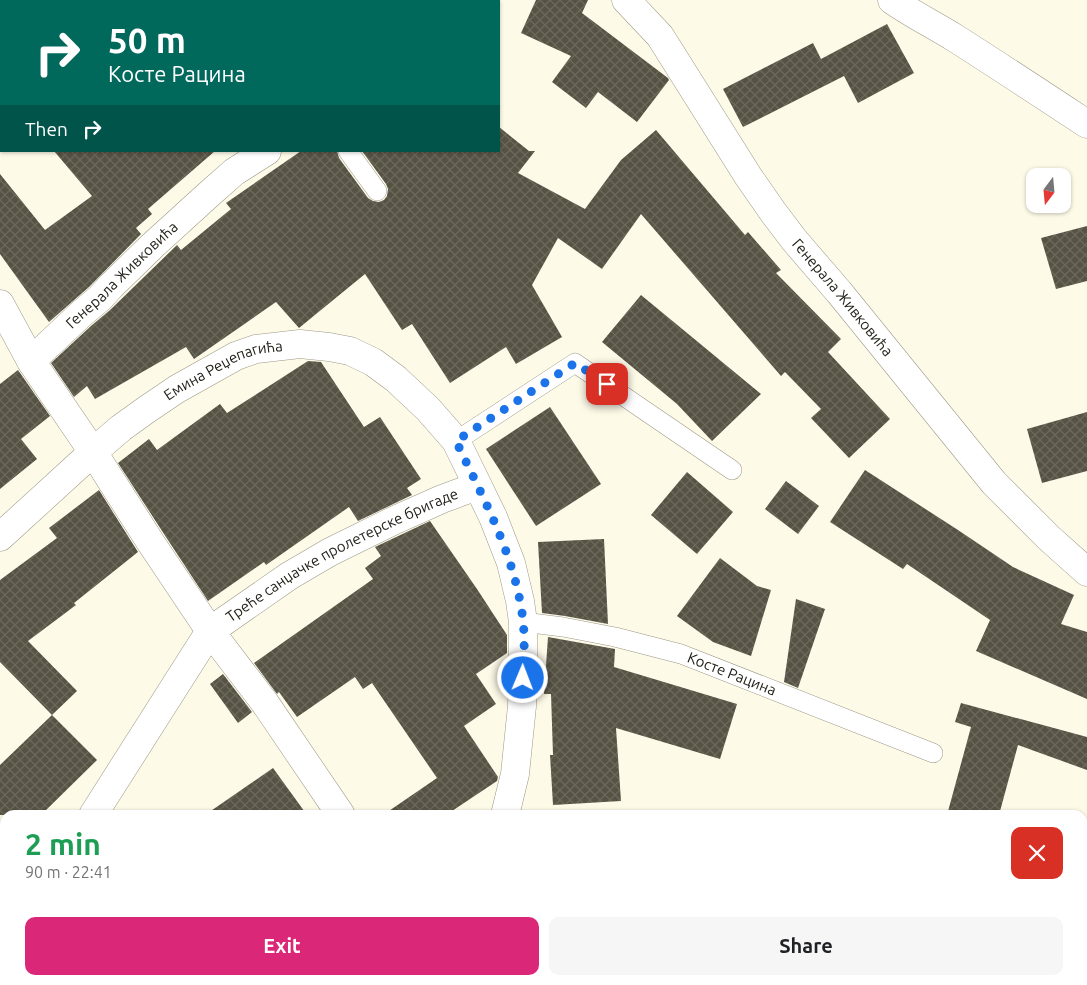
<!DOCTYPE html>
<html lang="en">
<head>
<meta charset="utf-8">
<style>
  :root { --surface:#fff; --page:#f6f6f6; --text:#202124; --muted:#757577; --accent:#db2777 }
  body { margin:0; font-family:Ubuntu,sans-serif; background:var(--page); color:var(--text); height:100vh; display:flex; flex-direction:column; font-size:19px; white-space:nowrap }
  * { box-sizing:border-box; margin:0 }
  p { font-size:16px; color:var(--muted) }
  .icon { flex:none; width:28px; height:28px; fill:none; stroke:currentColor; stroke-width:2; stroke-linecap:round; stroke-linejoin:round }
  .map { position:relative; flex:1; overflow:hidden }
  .details { position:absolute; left:0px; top:810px; width:1088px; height:175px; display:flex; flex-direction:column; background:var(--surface); border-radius:15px 15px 0 0; box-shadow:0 1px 4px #0004 }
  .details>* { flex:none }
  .banner { position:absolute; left:0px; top:0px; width:500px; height:152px; box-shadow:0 1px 4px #0004; background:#00695c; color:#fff; overflow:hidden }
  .needle { width:32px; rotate:196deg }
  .buttons { position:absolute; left:1026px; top:168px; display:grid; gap:10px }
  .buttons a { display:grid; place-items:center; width:45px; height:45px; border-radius:10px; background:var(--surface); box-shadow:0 1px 4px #0004; font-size:25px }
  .pin { position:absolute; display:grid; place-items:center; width:42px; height:42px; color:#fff; margin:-21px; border-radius:10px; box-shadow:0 2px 8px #0006 }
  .me { position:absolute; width:55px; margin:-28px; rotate:1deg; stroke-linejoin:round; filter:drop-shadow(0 0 4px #0008) }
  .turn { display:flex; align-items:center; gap:18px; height:105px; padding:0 25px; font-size:22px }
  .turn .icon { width:65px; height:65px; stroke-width:2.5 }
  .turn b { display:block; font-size:35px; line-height:42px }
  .then { display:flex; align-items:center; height:48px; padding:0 25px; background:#0003; gap:10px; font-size:19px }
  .round { display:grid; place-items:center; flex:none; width:52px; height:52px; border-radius:10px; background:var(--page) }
  .overview { display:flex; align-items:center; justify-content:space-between; height:85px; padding:0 25px }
  h1 { font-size:30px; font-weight:700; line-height:38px; color:#1e9e55 }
  .primary-button { display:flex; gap:10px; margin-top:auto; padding:10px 25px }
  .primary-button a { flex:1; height:58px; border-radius:10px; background:var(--accent); color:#fff; font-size:20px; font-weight:700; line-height:58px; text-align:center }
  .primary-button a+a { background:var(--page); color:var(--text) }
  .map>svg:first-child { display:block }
</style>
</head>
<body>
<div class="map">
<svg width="1087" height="985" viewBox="0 0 1087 985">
  <defs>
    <pattern id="building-cross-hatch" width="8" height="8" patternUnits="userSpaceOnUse" patternTransform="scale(1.25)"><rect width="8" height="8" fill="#575344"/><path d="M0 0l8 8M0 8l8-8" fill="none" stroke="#6b685c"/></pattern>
  </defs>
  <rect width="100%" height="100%" fill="#fefae8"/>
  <!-- building -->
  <g fill="url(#building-cross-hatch)">
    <path d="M536 0H588L582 13 668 78 669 80 637 122 598 92 586 108 552 82 571 56 521 33Z"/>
    <path d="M887 24 914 73 858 103 844 76 743 127 723 89 813 43 821 59Z"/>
    <path d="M499 127 529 151H535L518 173 585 209 621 160 656 130 745 235 748 232 781 270 776 273 841 339 828 352 890 419 849 458 811 418 821 409 785 372 781 376 641 214 602 269 558 238 532 285 562 337 516 364 506 347 450 383 412 324 402 330 365 274 299 328 276 302 194 359 186 347 95 399 87 386 74 397 51 363 91 326 110 310 177 245 181 250 231 209 226 203 301 151H337L339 158 368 198 373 201 379 202 384 200 387 196 388 189 386 184 362 151H499Z"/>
    <path d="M54 151H215L148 209 152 214 136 228 141 234 89 287 49 322 0 254V174L45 230 92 196Z"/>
    <path d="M1087 226V281L1056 289 1041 238Z"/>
    <path d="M641 295 761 394 712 441 677 404 602 342Z"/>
    <path d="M308 361 321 362 364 427 380 417 421 479 407 488 412 495 358 521 349 507 266 565 264 562 208 601 164 534 118 463 149 439 157 450 220 404 227 413Z"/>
    <path d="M18 370 50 416 21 439 37 459 0 489V384Z"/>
    <path d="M550 407 601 484 536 526 486 449Z"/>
    <path d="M1087 412V471L1042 483 1027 429Z"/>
    <path d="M865 470 958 530 1013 567 1074 595 1061 624 1087 632V699L976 651 990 620 907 564 903 569 830 522Z"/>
    <path d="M687 472 733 512 697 554 651 515Z"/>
    <path d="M786 481 819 506 798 534 765 509Z"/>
    <path d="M99 490 138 552 74 603 76 605 28 641 77 691 52 715 0 662V580L57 538 49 528Z"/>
    <path d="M430 521 477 589 507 635V653L476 674 496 704 464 726 498 777 497 781 446 815H383L437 778 372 683 363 689 355 677 297 717 279 692 277 694 254 663 373 579 365 568 381 556 375 547Z"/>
    <path d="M604 539 608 624 565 616 542 613 538 542Z"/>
    <path d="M720 558 757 586 771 590 751 656 713 642 677 616Z"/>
    <path d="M796 599 825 609 798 688 784 682Z"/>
    <path d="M548 637 615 649 614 667 737 704 720 759 616 728 621 801 553 805 550 755H553L551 694H544Z"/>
    <path d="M223 674 252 712 238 723 210 684Z"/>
    <path d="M961 703 1087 737V770L1018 745 999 815H947L971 727 955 722Z"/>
    <path d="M52 715 97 760 41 815H0V765Z"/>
    <path d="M273 768 307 815H205Z"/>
  </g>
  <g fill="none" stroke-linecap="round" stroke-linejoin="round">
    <defs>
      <g id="service">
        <path d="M348 151 377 191"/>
        <path d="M456 441 575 363 732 470"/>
        <path id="s1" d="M523 622 563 627 615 637 681 654 933 753"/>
      </g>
      <g id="minor">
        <path id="s2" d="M626 0 660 36 748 176 773 212 795 241 839 292 994 483 1049 538 1087 572"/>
        <path d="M892 0C912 14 934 25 955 38 999 66 1043 95 1087 124"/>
        <path d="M0 75 1 76"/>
        <path d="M0 304 31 361 93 452 151 543 210 631 265 703 341 815"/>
        <path id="s3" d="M31 361 81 314 100 298 111 286 152 246 208 195 234 172 267 151"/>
        <path id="s4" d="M0 537 93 452 121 428 146 410 177 389 236 356 256 349 300 344 329 347 350 351 373 362 396 379 428 409 456 441 493 517 511 563 520 601 523 622V664L522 706 515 774 505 815"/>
        <path id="s5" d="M93 815 210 631 289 576 330 552 395 520 442 499 477 486"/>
        <path d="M0 949 5 942"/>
        <path d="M450 980 453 985"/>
        <path d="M402 985 406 980"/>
        <path d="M789 985 819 980"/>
      </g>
      <g id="tertiary">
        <path d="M142 1 143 0"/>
        <path d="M0 129 1 128"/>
      </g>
    </defs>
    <!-- service casing -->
    <use href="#service" stroke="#9c9887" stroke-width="20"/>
    <!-- minor casing -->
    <use href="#minor" stroke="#9c9887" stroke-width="29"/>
    <!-- tertiary casing -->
    <use href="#tertiary" stroke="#9c9887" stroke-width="29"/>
    <!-- service -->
    <use href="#service" stroke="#fff" stroke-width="19"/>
    <!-- minor -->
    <use href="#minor" stroke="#fff" stroke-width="28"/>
    <!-- tertiary -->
    <use href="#tertiary" stroke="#fff" stroke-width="28"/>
  </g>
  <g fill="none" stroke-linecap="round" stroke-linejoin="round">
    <!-- route -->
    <path stroke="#1a73e8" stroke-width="9" stroke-dasharray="0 16.2" d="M523 678C524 659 525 639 523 620 515 555 484 500 456 441L575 363 607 384"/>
  </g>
  <g text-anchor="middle" stroke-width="5" stroke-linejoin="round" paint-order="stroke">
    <!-- street labels -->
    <g font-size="15" fill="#23211a" stroke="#fff">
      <text dy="5" stroke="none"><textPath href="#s3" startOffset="125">Генерала Живковића</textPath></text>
      <text dy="5" stroke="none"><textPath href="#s2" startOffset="369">Генерала Живковића</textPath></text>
      <text dy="5" stroke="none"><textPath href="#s4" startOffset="282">Емина Реџепагића</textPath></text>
      <text dy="5" stroke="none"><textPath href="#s5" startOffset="371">Треће санџачке пролетерске бригаде</textPath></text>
      <text dy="5" stroke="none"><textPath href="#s1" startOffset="216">Косте Рацина</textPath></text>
    </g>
  </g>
</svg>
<div class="buttons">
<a><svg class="needle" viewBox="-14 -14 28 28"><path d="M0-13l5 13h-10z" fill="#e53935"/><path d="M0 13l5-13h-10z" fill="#757577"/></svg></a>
</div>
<div class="pin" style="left:607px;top:384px;background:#d93025"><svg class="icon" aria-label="arrive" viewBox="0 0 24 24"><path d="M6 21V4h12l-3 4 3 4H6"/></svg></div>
<svg class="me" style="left:523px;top:678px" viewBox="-20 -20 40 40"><circle r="17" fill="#1a73e8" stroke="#fff" stroke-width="3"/><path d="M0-11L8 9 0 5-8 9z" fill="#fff"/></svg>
<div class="banner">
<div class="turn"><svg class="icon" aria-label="right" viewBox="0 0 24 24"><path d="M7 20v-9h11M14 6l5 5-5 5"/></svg><div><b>50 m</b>Косте Рацина</div></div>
<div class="then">Then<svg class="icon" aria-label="right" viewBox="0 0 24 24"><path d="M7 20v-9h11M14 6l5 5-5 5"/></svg></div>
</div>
<section class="details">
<div class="overview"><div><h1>2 min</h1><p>90 m · 22:41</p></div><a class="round" style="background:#d93025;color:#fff"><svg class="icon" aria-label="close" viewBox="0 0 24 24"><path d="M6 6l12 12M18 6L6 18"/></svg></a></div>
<div class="primary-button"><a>Exit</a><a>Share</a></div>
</section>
</div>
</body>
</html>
